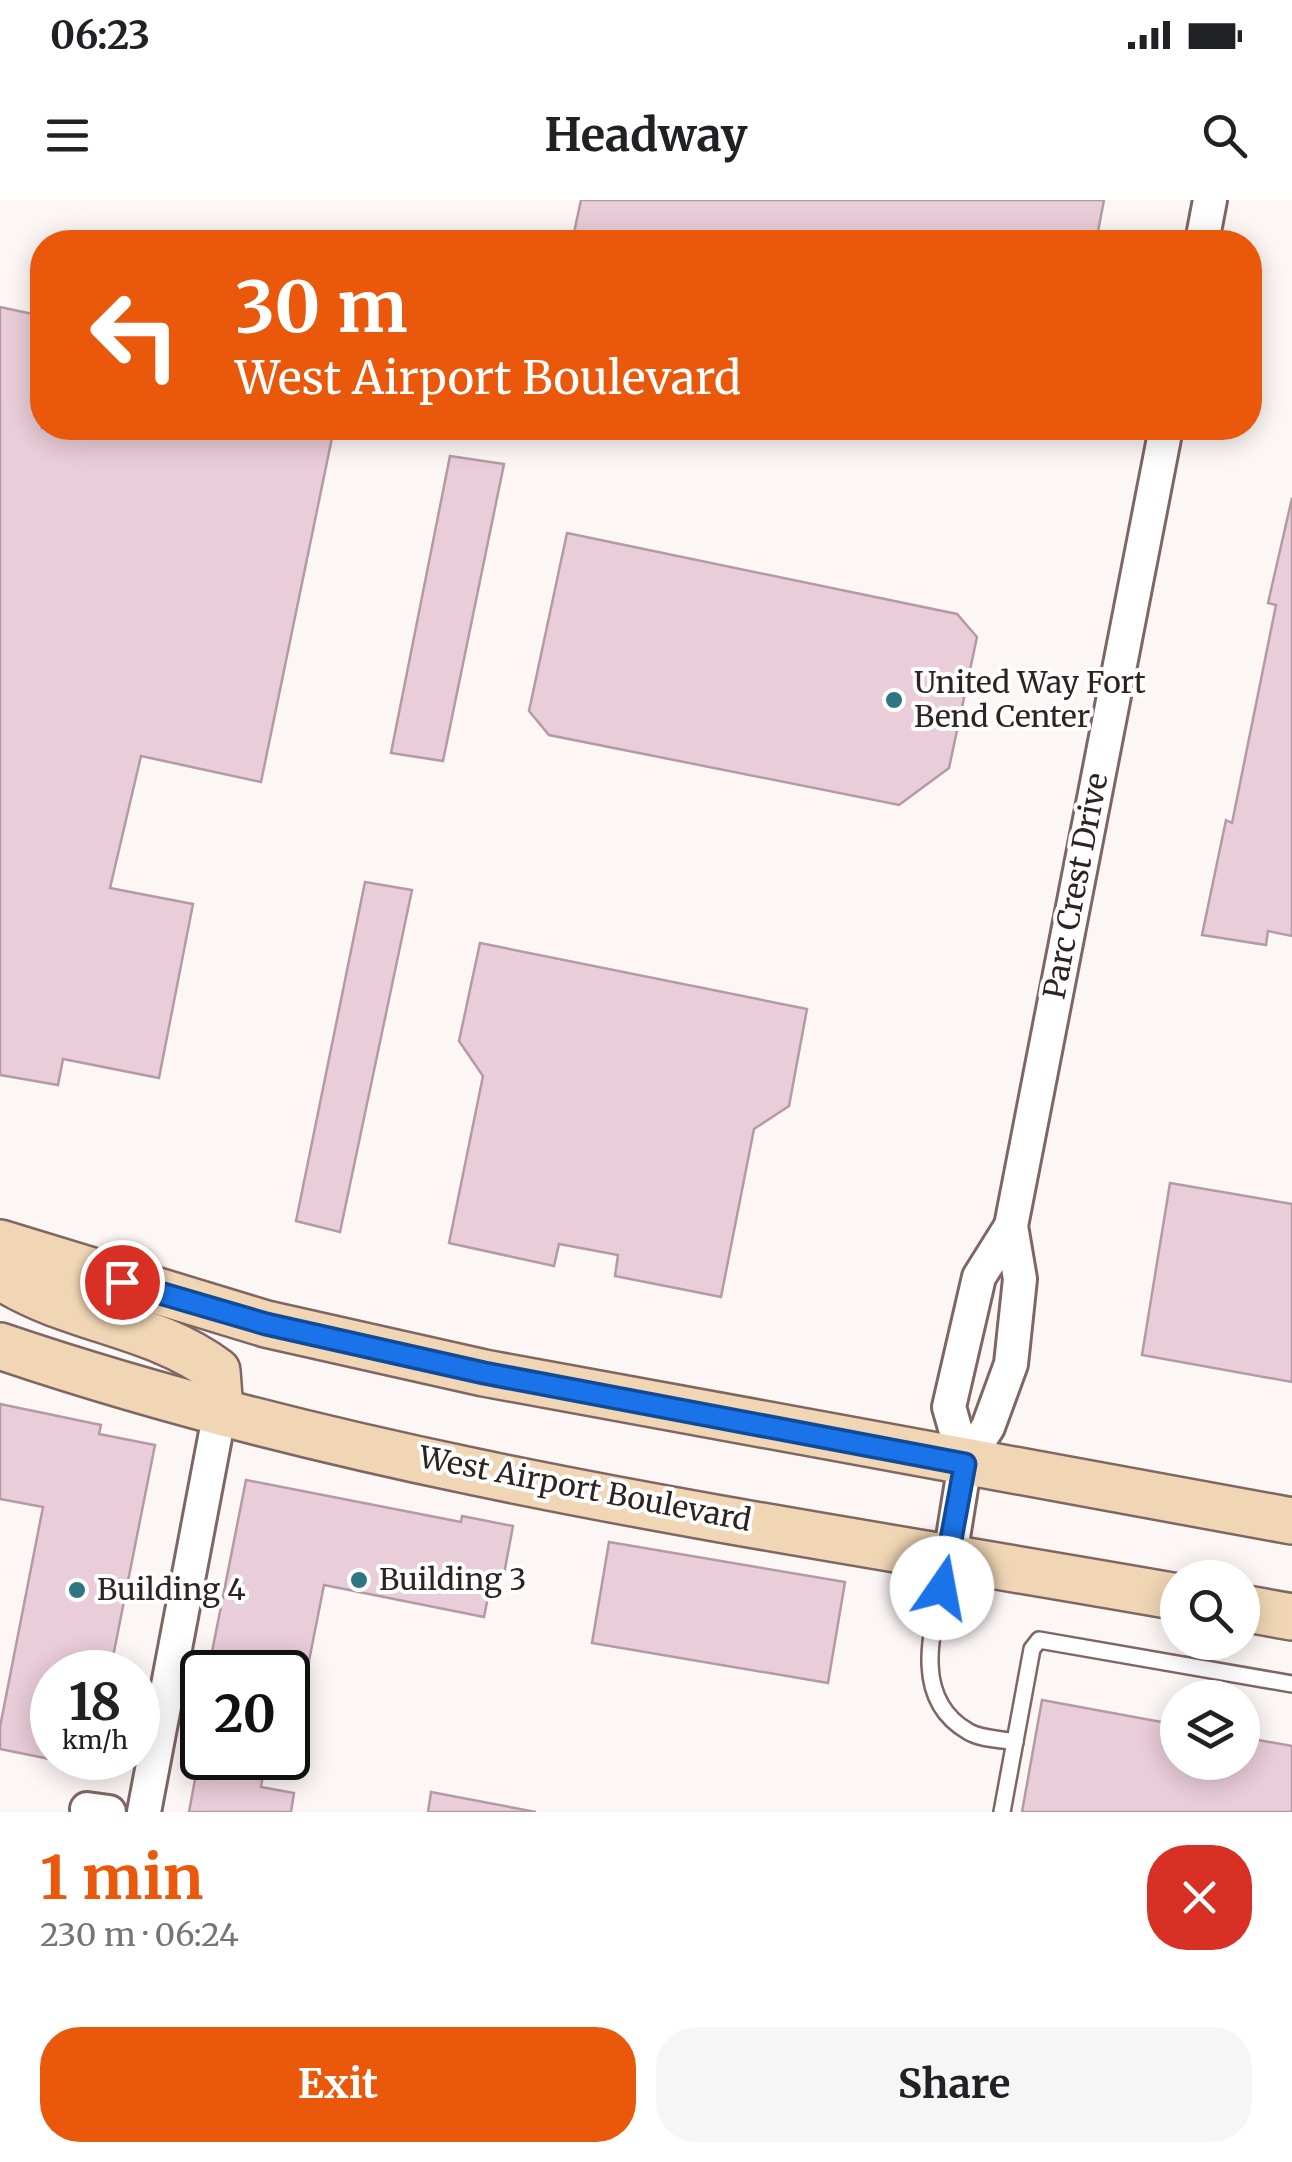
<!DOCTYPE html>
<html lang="en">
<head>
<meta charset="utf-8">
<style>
  :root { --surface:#fff; --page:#f6f6f6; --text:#202124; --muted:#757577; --accent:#ea580c }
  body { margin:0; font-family:Merriweather,serif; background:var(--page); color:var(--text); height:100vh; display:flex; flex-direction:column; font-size:38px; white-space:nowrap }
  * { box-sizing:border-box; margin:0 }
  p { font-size:32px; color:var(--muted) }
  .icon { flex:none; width:55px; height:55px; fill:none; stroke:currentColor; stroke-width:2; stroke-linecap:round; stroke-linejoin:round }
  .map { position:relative; height:1612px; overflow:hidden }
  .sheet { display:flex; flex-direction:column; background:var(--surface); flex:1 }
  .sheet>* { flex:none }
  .top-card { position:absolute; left:30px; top:30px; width:1232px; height:210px; border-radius:40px; box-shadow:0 5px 25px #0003; background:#ea580c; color:#fff; overflow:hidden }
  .controls { position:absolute; left:1160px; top:1360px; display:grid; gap:20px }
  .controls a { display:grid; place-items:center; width:100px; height:100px; border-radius:50%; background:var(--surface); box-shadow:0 5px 25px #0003; font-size:50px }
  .speed { position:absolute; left:30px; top:1450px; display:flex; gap:20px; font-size:50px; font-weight:700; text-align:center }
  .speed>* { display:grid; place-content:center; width:130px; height:130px; border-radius:50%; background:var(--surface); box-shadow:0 5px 25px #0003; line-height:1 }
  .speed small { font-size:25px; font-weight:400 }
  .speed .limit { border:5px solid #111; border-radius:15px; background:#fff; color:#111 }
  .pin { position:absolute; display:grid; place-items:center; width:85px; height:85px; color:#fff; margin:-42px; border:5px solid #fff; border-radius:50%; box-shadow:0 2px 10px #0007 }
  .me { position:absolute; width:110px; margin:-55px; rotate:12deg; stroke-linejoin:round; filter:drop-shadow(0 0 8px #0008) }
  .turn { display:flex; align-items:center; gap:35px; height:210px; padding:0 40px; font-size:45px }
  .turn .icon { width:130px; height:130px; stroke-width:2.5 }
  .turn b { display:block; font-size:70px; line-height:85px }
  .round { display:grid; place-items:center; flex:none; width:105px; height:105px; border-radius:40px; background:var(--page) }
  .headline { display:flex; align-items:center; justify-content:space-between; height:170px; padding:0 40px }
  h1 { font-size:60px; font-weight:700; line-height:75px; color:var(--accent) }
  .action { display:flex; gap:20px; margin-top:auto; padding:20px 40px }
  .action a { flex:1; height:115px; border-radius:40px; background:var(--accent); color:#fff; font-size:40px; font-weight:700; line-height:115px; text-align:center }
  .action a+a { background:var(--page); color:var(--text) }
  .status { display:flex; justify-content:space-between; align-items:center; height:70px; padding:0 50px; background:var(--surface); direction:ltr }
  .status svg { height:28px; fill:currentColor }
  header { display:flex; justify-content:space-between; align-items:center; height:130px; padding:0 40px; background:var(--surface); font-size:45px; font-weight:700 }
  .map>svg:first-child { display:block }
</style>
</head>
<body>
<div class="status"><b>06:23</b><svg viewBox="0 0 49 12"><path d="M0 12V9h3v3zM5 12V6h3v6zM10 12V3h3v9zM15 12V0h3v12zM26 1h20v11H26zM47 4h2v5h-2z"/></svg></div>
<header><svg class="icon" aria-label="menu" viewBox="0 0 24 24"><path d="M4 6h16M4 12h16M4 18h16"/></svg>Headway<svg class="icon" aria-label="search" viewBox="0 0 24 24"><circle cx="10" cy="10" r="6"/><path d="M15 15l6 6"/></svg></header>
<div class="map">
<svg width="1292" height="1612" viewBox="0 0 1292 1612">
  <rect width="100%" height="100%" fill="#fcf6f5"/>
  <!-- building -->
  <g fill="#e9cdd8" stroke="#b49aa4" stroke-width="2.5">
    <path d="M581 0H1104L1096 42H572Z"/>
    <path d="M0 107 42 116V228H334L261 582 141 556 110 688 193 704 159 878 63 859 58 885 0 875Z"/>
    <path d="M450 256 504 264 443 561 391 553Z"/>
    <path d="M1292 298V736L1268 731 1266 745 1202 735 1226 620 1232 623 1276 405 1268 403Z"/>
    <path d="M567 333 957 414 977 437 949 568 899 605 549 535 529 511Z"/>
    <path d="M365 682 412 690 340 1032 296 1021Z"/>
    <path d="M480 743 807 809 789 906 754 929 721 1097 615 1076 618 1055 559 1044 554 1066 449 1043 483 876 459 841Z"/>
    <path d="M1170 983 1292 1004V1182L1142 1155Z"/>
    <path d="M0 1204 101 1225 99 1234 155 1245 110 1472H52V1558H91L89 1567 0 1549V1527L43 1307 0 1299Z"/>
    <path d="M246 1280 461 1322 462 1316 513 1326 504 1374 493 1372 484 1417 324 1385 307 1471 212 1452Z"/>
    <path d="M609 1342 845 1382 828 1483 592 1443Z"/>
    <path d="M1042 1500 1178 1525V1562H1242V1537L1292 1546V1612H1022Z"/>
    <path d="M198 1563 263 1575 261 1587 294 1593 291 1612H189Z"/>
    <path d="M431 1592 536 1612H428Z"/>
  </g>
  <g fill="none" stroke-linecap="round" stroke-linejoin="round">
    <defs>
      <g id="lane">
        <path d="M949 1360C936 1416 905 1496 969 1532 981 1539 1001 1539 1015 1542"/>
        <path d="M1002 1612 1032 1449 1039 1440 1292 1484"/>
      </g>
      <g id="street">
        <path d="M1202 42 1210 0"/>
        <path d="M965 1263 949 1207 979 1077 1011 1026"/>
        <path d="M950 1356 965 1263 988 1227 1011 1164 1020 1079 1011 1026 1166 228"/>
        <path d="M87 1609 109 1612"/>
        <path d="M144 1612 220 1211"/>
      </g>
      <g id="secondary">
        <path d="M0 1043 266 1124 484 1173 1292 1321"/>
        <path d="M0 1076C67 1120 154 1123 217 1171L220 1211"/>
        <path d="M0 1146C377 1274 786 1328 1178 1397"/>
        <path d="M1242 1408 1292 1417"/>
      </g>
    </defs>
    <!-- lane casing -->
    <use href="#lane" stroke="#806663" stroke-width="20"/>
    <!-- street casing -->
    <use href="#street" stroke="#806663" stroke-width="38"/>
    <!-- secondary casing -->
    <use href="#secondary" stroke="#806663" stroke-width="50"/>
    <!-- lane -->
    <use href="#lane" stroke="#fff" stroke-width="15"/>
    <!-- street -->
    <use href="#street" stroke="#fff" stroke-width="32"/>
    <!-- secondary -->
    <use href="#secondary" stroke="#f0d6b5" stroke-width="45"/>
  </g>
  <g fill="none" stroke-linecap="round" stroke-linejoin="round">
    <defs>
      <path id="route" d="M122 1082 266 1124 484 1173 965 1264 942 1388"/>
    </defs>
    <!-- route casing -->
    <use href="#route" stroke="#114b97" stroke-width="25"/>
    <!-- route -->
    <use href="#route" stroke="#1a73e8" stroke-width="18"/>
  </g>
  <!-- markers -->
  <g fill="#307583" stroke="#fff" stroke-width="4">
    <circle cx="894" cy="500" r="10"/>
    <circle cx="359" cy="1380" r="10"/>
    <circle cx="77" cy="1390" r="10"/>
  </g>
  <g text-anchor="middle" stroke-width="8" stroke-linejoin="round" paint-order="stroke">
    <!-- poi labels -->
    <g font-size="30" fill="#2e2321" stroke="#fff" text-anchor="start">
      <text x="914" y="493">United Way Fort<tspan x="914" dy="34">Bend Center</tspan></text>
      <text x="379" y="1390">Building 3</text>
      <text x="97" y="1400">Building 4</text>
    </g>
    <!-- street labels -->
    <g font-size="30" fill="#2e2321" stroke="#fff">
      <text transform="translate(1076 686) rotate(-79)" y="10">Parc Crest Drive</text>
      <text transform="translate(585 1289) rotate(11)" y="10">West Airport Boulevard</text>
    </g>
  </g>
</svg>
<div class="controls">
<a><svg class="icon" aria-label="search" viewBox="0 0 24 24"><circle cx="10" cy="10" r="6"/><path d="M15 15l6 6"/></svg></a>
<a><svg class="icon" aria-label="layers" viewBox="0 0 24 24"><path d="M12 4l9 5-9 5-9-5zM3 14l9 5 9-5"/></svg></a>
</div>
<div class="speed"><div>18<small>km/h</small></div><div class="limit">20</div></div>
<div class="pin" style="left:122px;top:1082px;background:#d93025"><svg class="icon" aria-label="arrive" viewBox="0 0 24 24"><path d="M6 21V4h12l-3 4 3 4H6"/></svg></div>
<svg class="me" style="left:942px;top:1388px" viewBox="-20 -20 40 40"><circle r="19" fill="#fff"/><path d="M0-13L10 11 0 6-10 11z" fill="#1a73e8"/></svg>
<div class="top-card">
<div class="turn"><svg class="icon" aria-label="left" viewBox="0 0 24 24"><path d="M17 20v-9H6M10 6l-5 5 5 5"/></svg><div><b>30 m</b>West Airport Boulevard</div></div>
</div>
</div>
<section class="sheet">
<div class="headline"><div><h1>1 min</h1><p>230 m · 06:24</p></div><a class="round" style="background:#d93025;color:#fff"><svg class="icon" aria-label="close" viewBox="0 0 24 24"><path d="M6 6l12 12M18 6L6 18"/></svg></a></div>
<div class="action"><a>Exit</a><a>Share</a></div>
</section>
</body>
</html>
